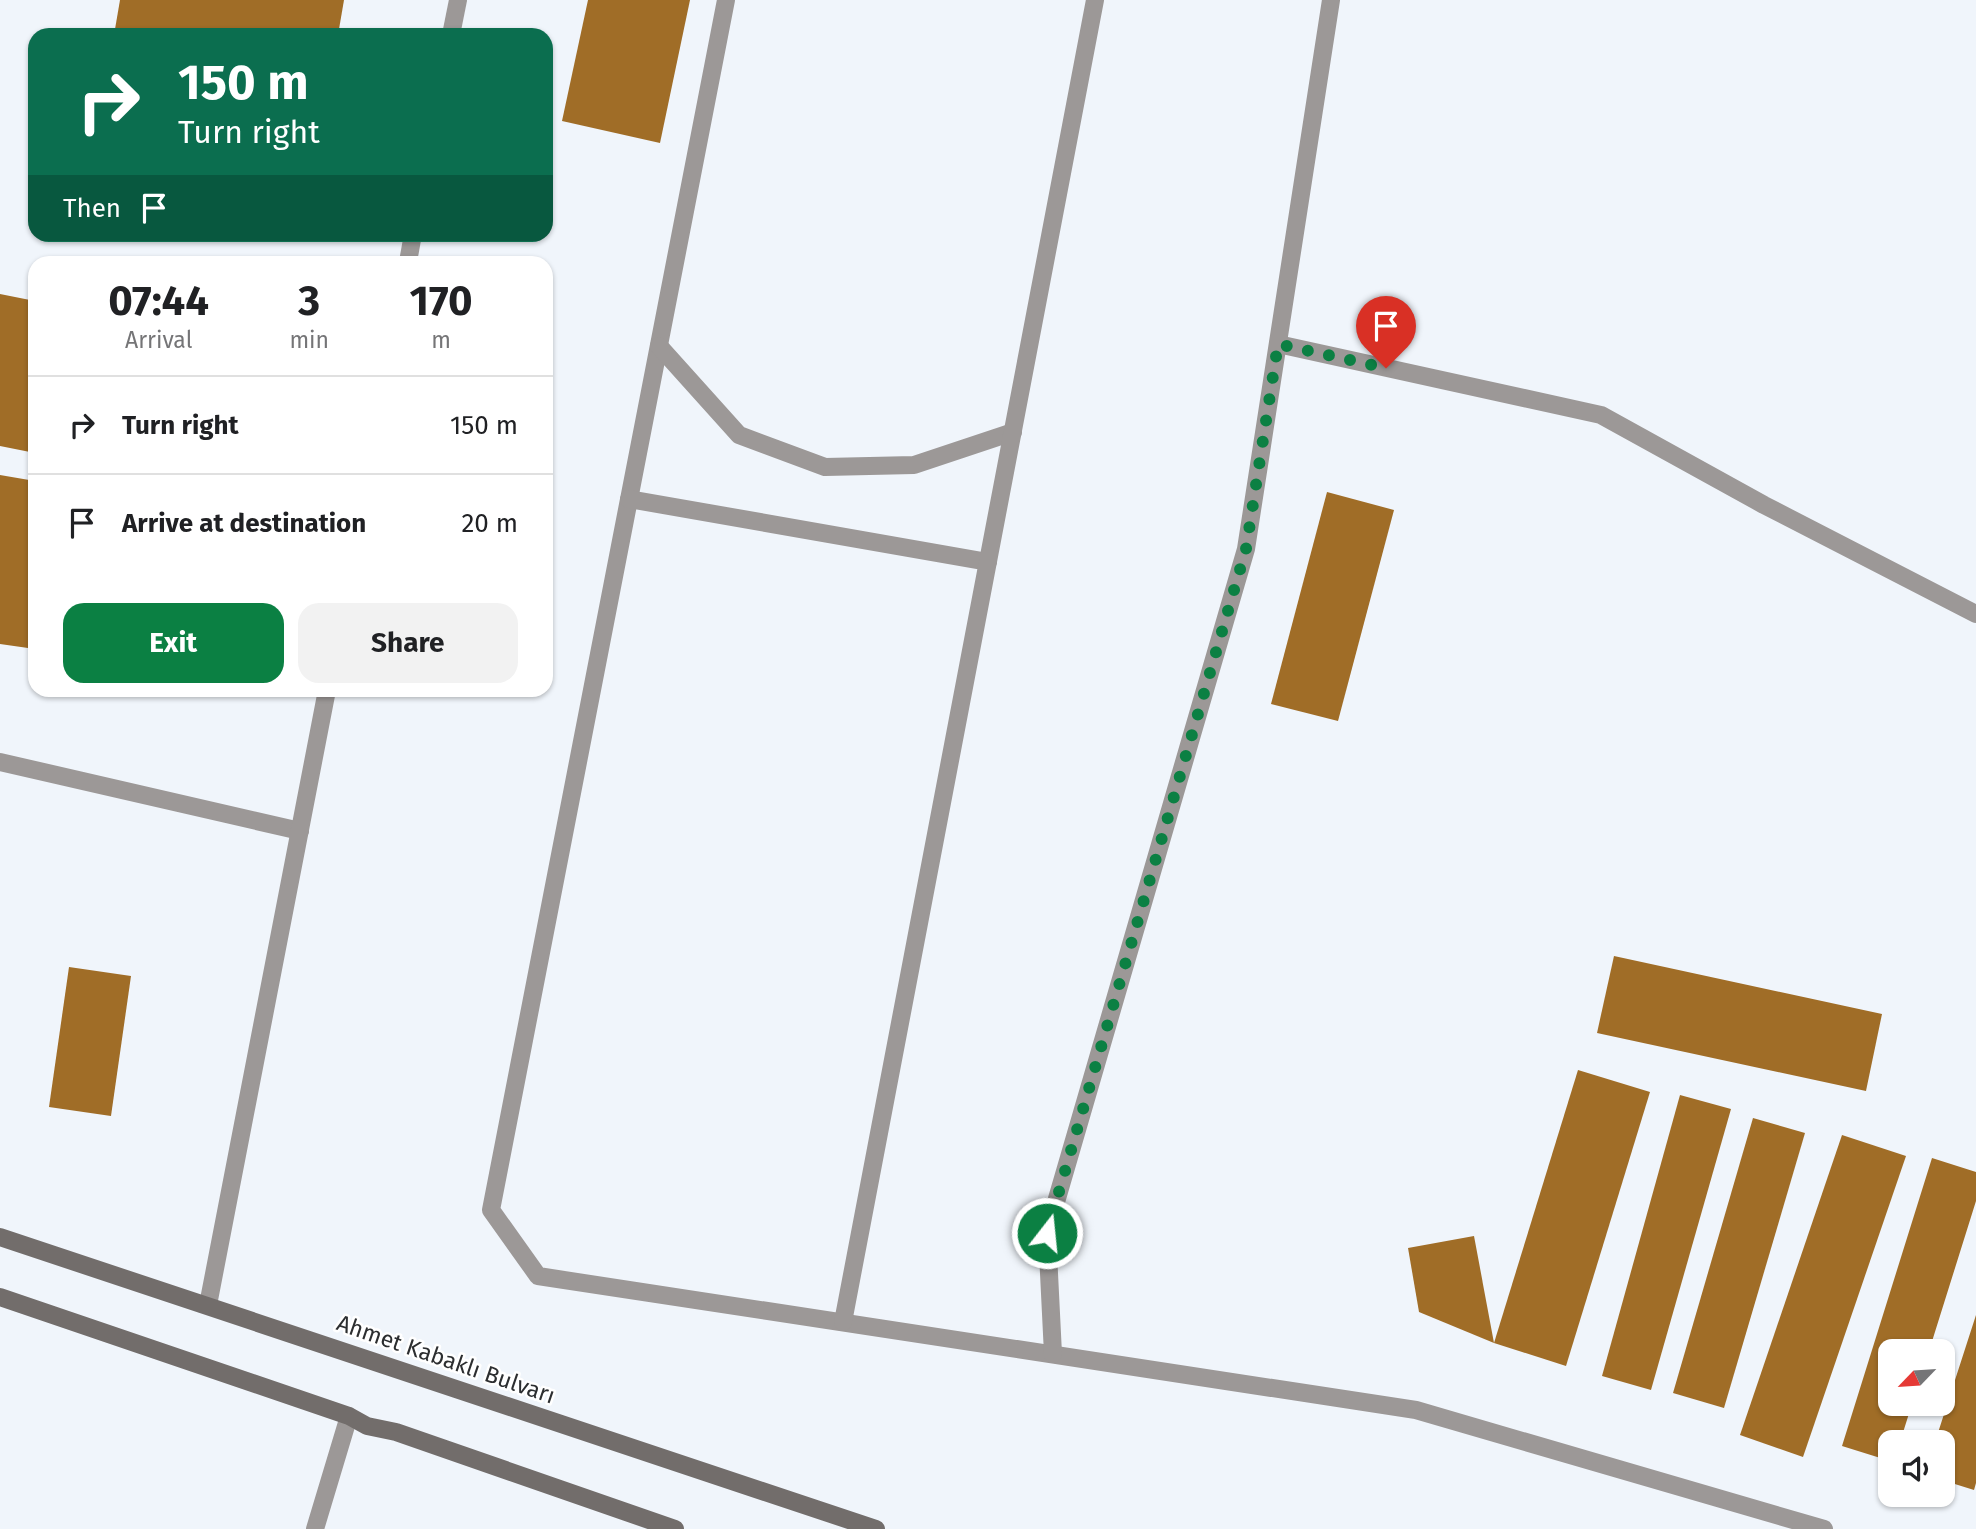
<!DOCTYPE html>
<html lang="en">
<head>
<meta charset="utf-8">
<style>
  :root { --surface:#fff; --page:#f2f2f2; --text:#202124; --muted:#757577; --line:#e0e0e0; --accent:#0b8043 }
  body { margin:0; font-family:"Fira Sans",sans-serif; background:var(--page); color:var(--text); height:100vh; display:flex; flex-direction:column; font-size:26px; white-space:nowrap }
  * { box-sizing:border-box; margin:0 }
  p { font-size:23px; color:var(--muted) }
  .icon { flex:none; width:38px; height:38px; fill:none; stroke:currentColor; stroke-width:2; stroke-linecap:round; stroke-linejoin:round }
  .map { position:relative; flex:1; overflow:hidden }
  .panel { position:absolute; left:28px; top:256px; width:525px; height:441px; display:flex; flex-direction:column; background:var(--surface); border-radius:21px; box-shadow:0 2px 5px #0004 }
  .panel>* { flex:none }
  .banner { position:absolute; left:28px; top:28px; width:525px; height:214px; border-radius:21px; box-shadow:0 2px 5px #0004; background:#0b6e4f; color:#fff; overflow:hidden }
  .needle { width:46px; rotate:245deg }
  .fabs { position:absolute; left:1878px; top:1339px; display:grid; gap:14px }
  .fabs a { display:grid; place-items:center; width:77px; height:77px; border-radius:14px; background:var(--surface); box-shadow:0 2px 5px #0004; font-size:35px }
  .pin { position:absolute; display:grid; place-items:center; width:60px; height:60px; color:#fff; margin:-72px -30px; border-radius:50% 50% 50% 0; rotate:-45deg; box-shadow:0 0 7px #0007 }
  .pin .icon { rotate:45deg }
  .me { position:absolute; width:77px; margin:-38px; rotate:16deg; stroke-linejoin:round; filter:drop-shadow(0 0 5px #0008) }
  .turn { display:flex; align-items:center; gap:24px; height:147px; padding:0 35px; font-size:32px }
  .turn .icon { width:91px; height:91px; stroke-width:2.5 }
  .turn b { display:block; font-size:49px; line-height:60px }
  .then { display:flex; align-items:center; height:66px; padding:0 35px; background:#0003; gap:14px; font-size:26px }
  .eta { display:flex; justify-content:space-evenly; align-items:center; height:119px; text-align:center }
  .eta b { font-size:42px; font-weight:700; line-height:49px }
  .cta { display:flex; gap:14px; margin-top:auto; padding:14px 35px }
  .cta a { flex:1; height:80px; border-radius:21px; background:var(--accent); color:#fff; font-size:28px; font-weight:700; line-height:80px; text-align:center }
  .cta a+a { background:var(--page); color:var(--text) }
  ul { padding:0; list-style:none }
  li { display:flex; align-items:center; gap:21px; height:98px; padding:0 35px; border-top:2px solid var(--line) }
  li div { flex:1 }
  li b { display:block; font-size:26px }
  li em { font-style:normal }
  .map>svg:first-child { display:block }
</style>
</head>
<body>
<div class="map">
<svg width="1976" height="1529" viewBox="0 0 1976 1529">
  <rect width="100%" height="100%" fill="#f0f5fb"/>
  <!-- building -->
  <g fill="#a06d27">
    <path d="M120 0H344L338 35H114Z"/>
    <path d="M588 0H690L660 143 562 121Z"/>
    <path d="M0 294 35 301V453L0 446Z"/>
    <path d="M0 475 35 481V649L0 644Z"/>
    <path d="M1327 492 1394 510 1338 721 1271 704Z"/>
    <path d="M1614 956 1882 1014 1866 1091 1597 1033Z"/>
    <path d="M69 967 131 976 111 1116 49 1107Z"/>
    <path d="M1578 1070 1650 1092 1566 1366 1494 1343Z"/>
    <path d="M1680 1095 1731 1109 1651 1390 1602 1376Z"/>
    <path d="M1753 1118 1805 1133 1724 1408 1673 1393Z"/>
    <path d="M1842 1135 1906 1156 1803 1457 1740 1435Z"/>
    <path d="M1932 1158 1976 1172V1201L1929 1351H1890V1404H1912L1900 1442H1890V1461L1842 1446Z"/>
    <path d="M1474 1236 1494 1343 1419 1312 1408 1248Z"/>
    <path d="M1976 1315V1483L1974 1490 1942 1480V1442H1935Z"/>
  </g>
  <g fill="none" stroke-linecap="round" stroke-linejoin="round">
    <!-- service -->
    <g stroke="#9c9897" stroke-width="18">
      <path d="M726 0 491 1210 538 1276 1416 1410 1824 1529"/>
      <path d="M451 35 458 0"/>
      <path d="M408 262 413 234"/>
      <path d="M1278 344 1601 415 1764 505 1976 614"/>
      <path d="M659 346 739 435 825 467 914 465 1013 432"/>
      <path d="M629 499 988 562"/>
      <path d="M0 762 300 831"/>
      <path d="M208 1305 327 690"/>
      <path d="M843 1322 1095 0"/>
      <path d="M1053 1354 1047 1233 1246 549 1331 0"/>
    </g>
    <!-- minor -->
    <path stroke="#9c9897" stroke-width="18" d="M315 1529 349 1416"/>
    <!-- secondary -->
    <g stroke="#726d6b" stroke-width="18">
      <path d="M0 1237 876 1529"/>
      <path d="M0 1297 349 1416 367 1426 396 1432 675 1529"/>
    </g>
  </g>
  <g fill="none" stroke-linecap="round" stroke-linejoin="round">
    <!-- route -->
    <path stroke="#0b8043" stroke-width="12" stroke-dasharray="0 21.6" d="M1047 1233 1246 549 1278 344 1386 368"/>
  </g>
  <g text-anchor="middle" stroke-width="5" stroke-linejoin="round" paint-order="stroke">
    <!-- street labels -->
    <g font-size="23" fill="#2c2e30" stroke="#fff">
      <text transform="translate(446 1359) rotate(19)" y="8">Ahmet Kabaklı Bulvarı</text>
    </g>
  </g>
</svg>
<div class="fabs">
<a><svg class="needle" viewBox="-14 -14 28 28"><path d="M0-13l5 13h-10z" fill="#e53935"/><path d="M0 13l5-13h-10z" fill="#757577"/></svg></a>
<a><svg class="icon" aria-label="sound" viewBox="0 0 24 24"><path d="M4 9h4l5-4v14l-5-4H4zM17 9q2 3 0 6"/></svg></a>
</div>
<div class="pin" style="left:1386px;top:368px;background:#d93025"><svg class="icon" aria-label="arrive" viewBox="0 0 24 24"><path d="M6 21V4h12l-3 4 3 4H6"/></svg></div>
<svg class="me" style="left:1047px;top:1233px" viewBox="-20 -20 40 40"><circle r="17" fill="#0b8043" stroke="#fff" stroke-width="3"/><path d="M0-11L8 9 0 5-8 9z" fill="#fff"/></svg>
<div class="banner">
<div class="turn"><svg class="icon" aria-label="right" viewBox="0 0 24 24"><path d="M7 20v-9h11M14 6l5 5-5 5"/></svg><div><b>150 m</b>Turn right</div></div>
<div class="then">Then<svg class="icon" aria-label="arrive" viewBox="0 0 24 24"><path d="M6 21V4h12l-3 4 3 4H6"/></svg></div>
</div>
<section class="panel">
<div class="eta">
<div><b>07:44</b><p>Arrival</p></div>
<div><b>3</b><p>min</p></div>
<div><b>170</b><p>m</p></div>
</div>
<ul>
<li><svg class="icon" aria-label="right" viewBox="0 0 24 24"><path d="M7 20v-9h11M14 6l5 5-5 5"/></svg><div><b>Turn right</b></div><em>150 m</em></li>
<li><svg class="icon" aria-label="arrive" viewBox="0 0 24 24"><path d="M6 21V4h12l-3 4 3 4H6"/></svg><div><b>Arrive at destination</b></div><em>20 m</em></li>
</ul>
<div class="cta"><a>Exit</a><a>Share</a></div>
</section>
</div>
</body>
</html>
